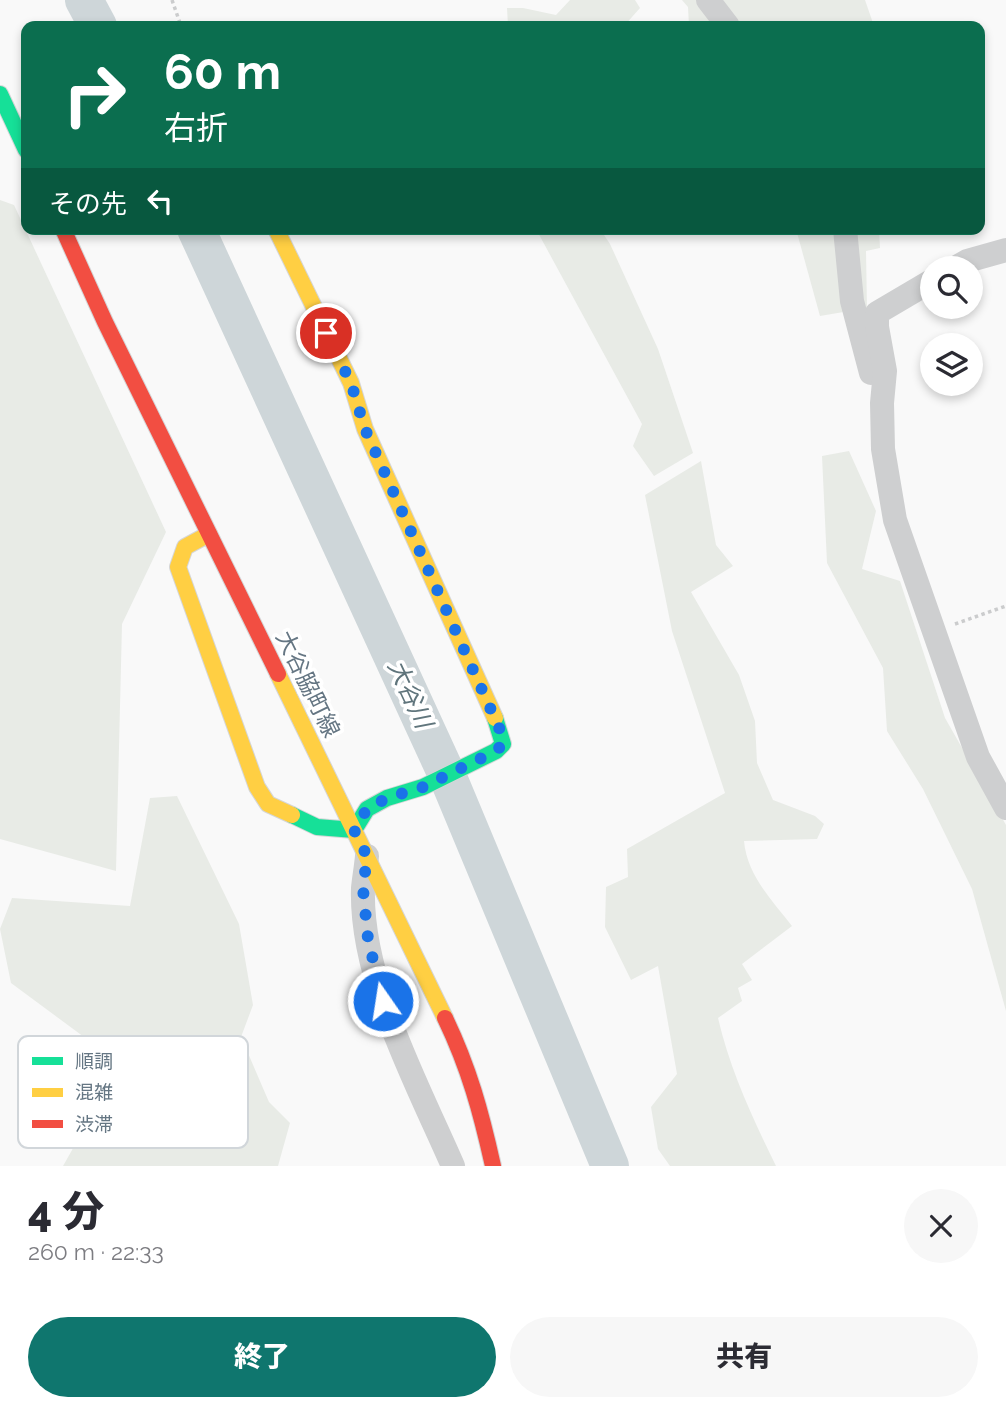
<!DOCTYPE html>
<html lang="ja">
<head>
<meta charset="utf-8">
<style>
  :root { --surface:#fff; --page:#f7f7f7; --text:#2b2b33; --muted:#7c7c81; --accent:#0f766e }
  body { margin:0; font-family:Raleway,"Noto Sans JP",sans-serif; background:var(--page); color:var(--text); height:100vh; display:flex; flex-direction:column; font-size:26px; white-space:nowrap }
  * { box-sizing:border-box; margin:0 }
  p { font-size:23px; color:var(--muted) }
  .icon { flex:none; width:38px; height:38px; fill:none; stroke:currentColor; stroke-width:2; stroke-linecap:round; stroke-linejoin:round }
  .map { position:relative; height:1166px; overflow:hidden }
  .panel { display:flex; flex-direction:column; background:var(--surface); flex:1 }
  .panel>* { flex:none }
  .hud { position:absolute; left:21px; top:21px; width:964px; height:214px; border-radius:14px; box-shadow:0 4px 10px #0003; background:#0b6e4f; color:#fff; overflow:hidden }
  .fabs { position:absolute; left:920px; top:256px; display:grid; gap:14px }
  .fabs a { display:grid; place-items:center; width:63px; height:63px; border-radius:50%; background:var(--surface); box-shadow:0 4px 10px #0003; font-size:35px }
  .pin { position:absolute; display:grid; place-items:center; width:60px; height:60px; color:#fff; margin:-30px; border:4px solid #fff; border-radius:50%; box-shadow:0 2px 7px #0007 }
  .me { position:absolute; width:77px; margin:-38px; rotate:347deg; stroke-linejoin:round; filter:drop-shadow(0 0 5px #0008) }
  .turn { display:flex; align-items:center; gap:24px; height:147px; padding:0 28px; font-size:32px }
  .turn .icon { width:91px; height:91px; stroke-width:2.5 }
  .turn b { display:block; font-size:49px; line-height:60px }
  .then { display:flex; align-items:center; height:66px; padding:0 28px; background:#0003; gap:14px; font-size:26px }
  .round { display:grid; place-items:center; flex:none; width:74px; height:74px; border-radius:37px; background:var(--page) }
  .head { display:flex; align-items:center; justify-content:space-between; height:119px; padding:0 28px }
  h1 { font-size:42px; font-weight:800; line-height:52px }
  .button { display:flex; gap:14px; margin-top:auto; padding:14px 28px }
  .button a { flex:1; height:80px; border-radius:42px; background:var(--accent); color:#fff; font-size:28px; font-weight:800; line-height:80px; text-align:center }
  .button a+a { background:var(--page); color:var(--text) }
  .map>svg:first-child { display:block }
</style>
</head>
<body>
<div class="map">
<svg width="1006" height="1166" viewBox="0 0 1006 1166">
  <rect width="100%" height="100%" fill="#f9f9f9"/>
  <!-- green -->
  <g fill="#e8ebe6">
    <path d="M570 0H635L640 8 624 26H508L507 8H523L556 15Z"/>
    <path d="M682 0H700L719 26H689L688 7Z"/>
    <path d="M722 0H865L874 26H741Z"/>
    <path d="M0 200 14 205 166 532 122 624 116 871 0 839Z"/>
    <path d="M536 229H600L610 244 658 349 693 453 654 476 633 446 642 424Z"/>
    <path d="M796 229H879L880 248 866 251 867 308 820 316Z"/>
    <path d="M849 451 876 511 862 569 900 581 945 718 1006 825V1011L972 889 923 789 887 731 883 668 827 563 822 456Z"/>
    <path d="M701 461 716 545 733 566 691 592 739 675 755 721 757 763 773 800 815 816 824 824 817 839 744 841C747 875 771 899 792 926L742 964 752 980 738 988 742 1001 718 1018C730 1070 753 1119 776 1166H670L658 1149 651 1107 677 1074 658 966 631 980 605 927 606 887 628 877 627 849 725 793 672 631 645 495Z"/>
    <path d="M177 796 239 924 253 1005 241 1037 269 1102 290 1123 278 1166H63L76 1143 46 1110 84 1037 11 983 0 929 12 898 130 906 150 798Z"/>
  </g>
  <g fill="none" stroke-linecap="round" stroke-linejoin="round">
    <!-- river -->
    <g stroke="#ced6d9" stroke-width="38">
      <path d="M84 0 98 26"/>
      <path d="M196 229 447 775 610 1166"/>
    </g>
    <defs>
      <g id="fast">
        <path d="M0 94 26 150"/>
        <path d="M292 815 317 827 354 830 367 809 387 798 423 787 496 751 503 744 495 718"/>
      </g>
      <g id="slow">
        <path d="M276 229 351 383 365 429 495 718"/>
        <path d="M209 534 185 547 178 567 257 787 268 804 292 815"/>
        <path d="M278 674 445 1018"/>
      </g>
      <g id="jam">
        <path d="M63 229 105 322 278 674"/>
        <path d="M445 1018C469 1068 481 1112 493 1166"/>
      </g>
    </defs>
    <!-- fast casing -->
    <use href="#fast" stroke="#d5d6d7" stroke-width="18"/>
    <!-- slow casing -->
    <use href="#slow" stroke="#d5d6d7" stroke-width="18"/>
    <!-- jam casing -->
    <use href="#jam" stroke="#d5d6d7" stroke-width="18"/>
    <!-- path -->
    <g stroke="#cbcccd" stroke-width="3.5" stroke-dasharray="3.5 3.5" stroke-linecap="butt">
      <path d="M172 0 181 26"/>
      <path d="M955 624 1006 606"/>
    </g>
    <!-- street -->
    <g stroke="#cecfd0" stroke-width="24">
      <path d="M708 0 728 26"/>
      <path d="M845 229 852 301 871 373"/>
      <path d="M955 268 967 261 1006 250"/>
      <path d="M933 280 877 313V327L885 371 882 403 883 449 895 520 978 757 1006 808"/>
      <path d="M367 856C366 867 364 878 363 888 360 979 417 1083 453 1166"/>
    </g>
    <!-- fast -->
    <use href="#fast" stroke="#16e098" stroke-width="16"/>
    <!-- slow -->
    <use href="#slow" stroke="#ffcf43" stroke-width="16"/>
    <!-- jam -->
    <use href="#jam" stroke="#f24e42" stroke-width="16"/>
  </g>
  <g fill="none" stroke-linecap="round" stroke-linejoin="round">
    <!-- route -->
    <path stroke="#1a73e8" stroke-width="12" stroke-dasharray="0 21.6" d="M326 333 351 383 365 429 500 730 503 744 496 751 423 787 387 798 367 809 354 830 367 856 363 889 368 939 383 1001"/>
  </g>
  <g text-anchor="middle" stroke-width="7" stroke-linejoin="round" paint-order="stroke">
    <!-- street labels -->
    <g font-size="23" fill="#657683" stroke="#fff">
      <text transform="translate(308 684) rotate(64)" y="8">大谷脇町線</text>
    </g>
    <!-- water labels -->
    <g font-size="24" font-style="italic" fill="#60757c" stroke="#fff">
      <text transform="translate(410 694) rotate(65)" y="8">大谷川</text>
    </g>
  </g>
  <!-- legend -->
  <rect x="18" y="1036" width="230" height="112" rx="10" fill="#fff" stroke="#d1d6da" stroke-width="2"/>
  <rect x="32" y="1057" width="31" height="8" fill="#16e098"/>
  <rect x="32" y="1088" width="31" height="9" fill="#ffcf43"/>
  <rect x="32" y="1120" width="31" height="8" fill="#f24e42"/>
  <g font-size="19" fill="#657683">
    <text x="75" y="1068">順調</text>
    <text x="75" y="1099">混雑</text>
    <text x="75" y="1131">渋滞</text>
  </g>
</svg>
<div class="fabs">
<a><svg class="icon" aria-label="search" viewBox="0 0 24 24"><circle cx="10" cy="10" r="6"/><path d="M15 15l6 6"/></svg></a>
<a><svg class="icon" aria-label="layers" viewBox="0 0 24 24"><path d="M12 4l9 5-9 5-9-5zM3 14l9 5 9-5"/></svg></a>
</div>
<div class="pin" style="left:326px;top:333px;background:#d93025"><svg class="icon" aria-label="arrive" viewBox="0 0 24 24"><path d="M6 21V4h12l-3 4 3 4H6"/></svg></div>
<svg class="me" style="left:383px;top:1001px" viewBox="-20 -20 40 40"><circle r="17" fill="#1a73e8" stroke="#fff" stroke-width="3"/><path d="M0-11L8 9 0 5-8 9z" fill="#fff"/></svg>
<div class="hud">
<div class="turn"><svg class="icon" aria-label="right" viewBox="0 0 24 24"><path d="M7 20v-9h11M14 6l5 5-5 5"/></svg><div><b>60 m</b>右折</div></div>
<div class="then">その先<svg class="icon" aria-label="left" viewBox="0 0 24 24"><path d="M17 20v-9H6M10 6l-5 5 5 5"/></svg></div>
</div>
</div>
<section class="panel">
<div class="head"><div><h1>4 分</h1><p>260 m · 22:33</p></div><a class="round"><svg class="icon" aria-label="close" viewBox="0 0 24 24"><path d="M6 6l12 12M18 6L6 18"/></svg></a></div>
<div class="button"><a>終了</a><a>共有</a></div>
</section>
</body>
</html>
